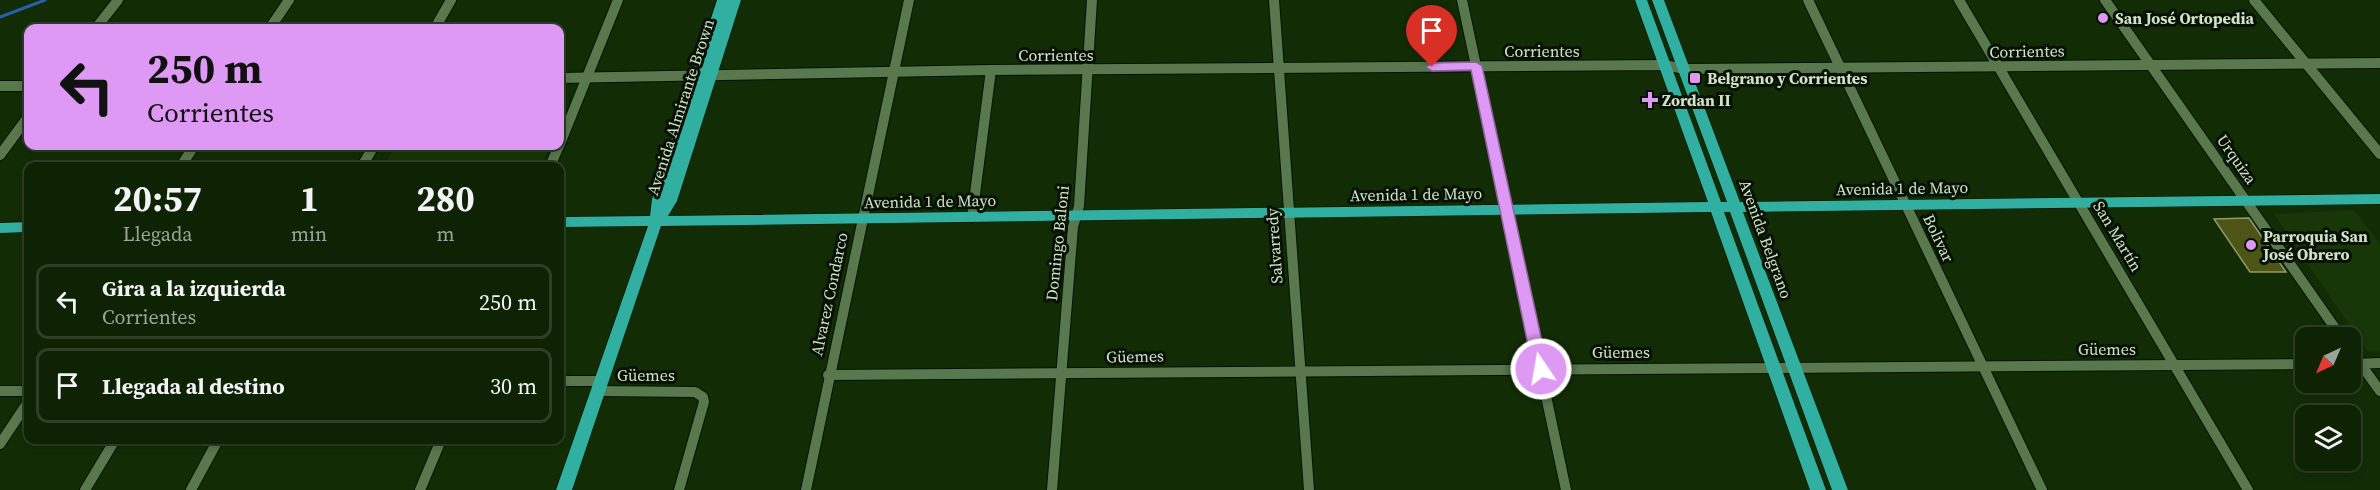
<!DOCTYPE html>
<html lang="es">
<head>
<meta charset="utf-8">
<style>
  :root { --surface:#0e2204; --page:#172a0e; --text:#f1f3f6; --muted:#9ba49a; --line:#2e3f26 }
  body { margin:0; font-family:"Source Serif 4",serif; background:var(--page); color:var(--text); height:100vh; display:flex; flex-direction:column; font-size:22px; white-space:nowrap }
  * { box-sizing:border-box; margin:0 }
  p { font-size:20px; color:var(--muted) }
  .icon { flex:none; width:33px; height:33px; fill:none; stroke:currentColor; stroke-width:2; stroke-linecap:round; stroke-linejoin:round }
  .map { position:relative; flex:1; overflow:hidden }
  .panel { position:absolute; left:24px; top:162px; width:540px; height:282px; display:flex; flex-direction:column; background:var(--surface); border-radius:12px; box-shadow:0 3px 9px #0003,0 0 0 2px var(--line) }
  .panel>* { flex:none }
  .guide { position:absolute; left:24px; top:24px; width:540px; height:126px; border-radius:12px; box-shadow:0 3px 9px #0003,0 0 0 2px var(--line); background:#dd99f3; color:#111; overflow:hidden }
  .needle { width:39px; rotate:224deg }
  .fabs { position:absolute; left:2295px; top:327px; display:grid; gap:12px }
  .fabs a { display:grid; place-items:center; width:66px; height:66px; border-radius:12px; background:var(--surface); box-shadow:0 3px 9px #0003,0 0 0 2px var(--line); font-size:30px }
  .pin { position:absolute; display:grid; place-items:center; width:51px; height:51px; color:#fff; margin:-62px -26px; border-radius:50% 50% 50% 0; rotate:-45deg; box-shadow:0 0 6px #0007 }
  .pin .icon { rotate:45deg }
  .me { position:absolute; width:66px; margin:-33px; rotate:348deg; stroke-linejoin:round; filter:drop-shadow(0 0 4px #0008) }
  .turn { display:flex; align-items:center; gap:21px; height:126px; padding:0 24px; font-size:27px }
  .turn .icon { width:78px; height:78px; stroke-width:2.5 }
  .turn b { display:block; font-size:42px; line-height:51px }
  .eta { display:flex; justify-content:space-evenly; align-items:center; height:102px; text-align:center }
  .eta b { font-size:36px; font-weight:700; line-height:42px }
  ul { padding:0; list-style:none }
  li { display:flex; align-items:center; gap:18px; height:75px; margin:0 12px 9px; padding:0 12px; border:3px solid var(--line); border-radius:12px }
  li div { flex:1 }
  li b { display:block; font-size:22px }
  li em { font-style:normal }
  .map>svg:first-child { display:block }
</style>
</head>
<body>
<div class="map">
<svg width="2380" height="490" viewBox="0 0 2380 490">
  <rect width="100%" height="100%" fill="#122d06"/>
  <!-- built -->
  <g fill="#173708">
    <path d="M395 146H550L542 166H385Z"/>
    <path d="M2354 210 2380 244V351H2367L2274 214Z"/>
  </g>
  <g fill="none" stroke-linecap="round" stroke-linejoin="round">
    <!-- stream -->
    <path stroke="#2560b2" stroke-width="3" d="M0 17 45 0"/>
  </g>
  <!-- building -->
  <path fill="#4c5515" stroke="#909a67" stroke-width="1.5" d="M2249 218 2286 272H2250L2214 219Z"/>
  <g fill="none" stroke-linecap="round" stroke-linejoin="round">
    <defs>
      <g id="minor">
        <path d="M1274 0 1309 490"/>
        <path d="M1462 0 1566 490"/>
        <path d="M1808 0 2042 490"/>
        <path d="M1959 0 2248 490"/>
        <path d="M2105 0 2342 338"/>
        <path d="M2254 0 2380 154"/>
        <path d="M96 28 118 0"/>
        <path d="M270 28 289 0"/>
        <path d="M435 28 451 0"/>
        <path d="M560 78 991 70 1664 65 1685 69 2380 63"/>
        <path d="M0 86H28"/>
        <path d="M560 144 618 0"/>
        <path d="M0 155 28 117"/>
        <path d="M181 166 194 146"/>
        <path d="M362 166 374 146"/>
        <path d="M550 166 559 146"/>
        <path d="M972 217 991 70"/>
        <path d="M2350 349 2380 391"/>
        <path d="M2350 364 2380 363"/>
        <path d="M828 375 2306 364"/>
        <path d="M560 381H601"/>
        <path d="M0 391H28"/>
        <path d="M597 391 695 392 703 397 704 402 679 490"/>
        <path d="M0 444 28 402"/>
        <path d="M85 490 115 440"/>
        <path d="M191 490 218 440"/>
        <path d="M420 490 441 440"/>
        <path d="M806 490 909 0"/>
        <path d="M1052 490 1073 227 1079 206 1092 0"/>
      </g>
      <g id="major">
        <path d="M717 0H729L711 56 729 0H741L677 201 668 216 1708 202 1635 0H1647L1721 202H1727L1652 0H1664L1740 202 2380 194V204L1743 212 1848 490H1832L1730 212H1724L1826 490H1810L1711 212 661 226 572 490H556L648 226 560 227V217L650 216 652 199Z"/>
        <path d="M28 222V232L0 233V223Z"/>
      </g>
    </defs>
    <!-- minor casing -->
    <use href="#minor" stroke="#021400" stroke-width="12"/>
    <!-- major casing -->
    <use href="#major" stroke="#021400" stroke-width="1"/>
    <!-- minor -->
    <use href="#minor" stroke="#59784e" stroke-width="10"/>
    <!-- major -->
    <use href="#major" fill="#31afa0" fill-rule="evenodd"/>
  </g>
  <!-- route -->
  <path fill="#dd99f3" stroke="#90639e" stroke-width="1.5" d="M1476 62 1482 66 1548 369 1541 376 1533 369 1471 70 1432 71 1426 67 1432 63Z"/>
  <!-- markers -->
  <g fill="#dd99f3" stroke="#071204" stroke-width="2">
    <circle cx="2103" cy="18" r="6"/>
    <rect x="1689" y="72" width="12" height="12" rx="3"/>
    <path d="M1647 91h6v6h6v6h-6v6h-6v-6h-6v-6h6z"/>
    <circle cx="2251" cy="245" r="6"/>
  </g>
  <g text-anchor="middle" stroke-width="6" stroke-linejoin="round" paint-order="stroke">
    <!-- poi labels -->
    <g font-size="16" font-weight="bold" fill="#d1e2cb" stroke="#071204" text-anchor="start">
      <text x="2115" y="24">San José Ortopedia</text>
      <text x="1707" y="84">Belgrano y Corrientes</text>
      <text x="1662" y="106">Zordan II</text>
      <text x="2263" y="242">Parroquia San<tspan x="2263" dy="18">José Obrero</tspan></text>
    </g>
    <!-- street labels -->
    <g font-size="16" fill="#d1e2cb" stroke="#071204">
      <text x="1542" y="57">Corrientes</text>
      <text transform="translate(2027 51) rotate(-1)" y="6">Corrientes</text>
      <text x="1056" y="61">Corrientes</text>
      <text transform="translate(680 107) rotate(-72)" y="6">Avenida Almirante Brown</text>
      <text transform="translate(2237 159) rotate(55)" y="6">Urquiza</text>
      <text transform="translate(1902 188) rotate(-1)" y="6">Avenida 1 de Mayo</text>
      <text transform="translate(1416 194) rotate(-1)" y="6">Avenida 1 de Mayo</text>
      <text transform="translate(930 201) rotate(-1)" y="6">Avenida 1 de Mayo</text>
      <text transform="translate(2118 236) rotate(59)" y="6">San Martín</text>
      <text transform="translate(1939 238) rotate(65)" y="6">Bolivar</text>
      <text transform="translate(1766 239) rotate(70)" y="6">Avenida Belgrano</text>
      <text transform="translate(1057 243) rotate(-84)" y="6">Domingo Baloni</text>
      <text transform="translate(1274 246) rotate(-94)" y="6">Salvarredy</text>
      <text transform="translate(829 294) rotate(-78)" y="6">Alvarez Condarco</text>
      <text x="2107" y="355">Güemes</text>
      <text x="1621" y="358">Güemes</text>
      <text transform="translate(1135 356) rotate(-1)" y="6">Güemes</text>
      <text x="646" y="381">Güemes</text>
    </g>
  </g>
</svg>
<div class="fabs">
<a><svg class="needle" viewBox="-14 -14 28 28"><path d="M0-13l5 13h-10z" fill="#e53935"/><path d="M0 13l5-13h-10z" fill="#9ba49a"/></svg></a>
<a><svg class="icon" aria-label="layers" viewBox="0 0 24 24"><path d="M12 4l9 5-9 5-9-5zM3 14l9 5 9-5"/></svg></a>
</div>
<div class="pin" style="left:1432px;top:67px;background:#d93025"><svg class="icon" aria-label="arrive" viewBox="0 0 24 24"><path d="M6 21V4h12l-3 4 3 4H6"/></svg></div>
<svg class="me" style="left:1541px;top:369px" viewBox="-20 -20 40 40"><circle r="17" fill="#dd99f3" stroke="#fff" stroke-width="3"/><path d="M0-11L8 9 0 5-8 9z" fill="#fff"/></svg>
<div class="guide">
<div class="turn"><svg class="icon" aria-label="left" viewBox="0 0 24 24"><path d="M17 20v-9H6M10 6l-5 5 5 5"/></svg><div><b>250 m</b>Corrientes</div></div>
</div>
<section class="panel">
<div class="eta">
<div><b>20:57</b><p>Llegada</p></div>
<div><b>1</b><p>min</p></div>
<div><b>280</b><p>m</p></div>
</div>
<ul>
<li><svg class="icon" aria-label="left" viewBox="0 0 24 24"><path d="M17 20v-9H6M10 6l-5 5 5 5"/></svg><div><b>Gira a la izquierda</b><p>Corrientes</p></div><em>250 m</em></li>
<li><svg class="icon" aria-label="arrive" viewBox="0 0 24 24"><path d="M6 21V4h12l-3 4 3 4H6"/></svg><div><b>Llegada al destino</b></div><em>30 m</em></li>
</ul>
</section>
</div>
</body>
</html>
